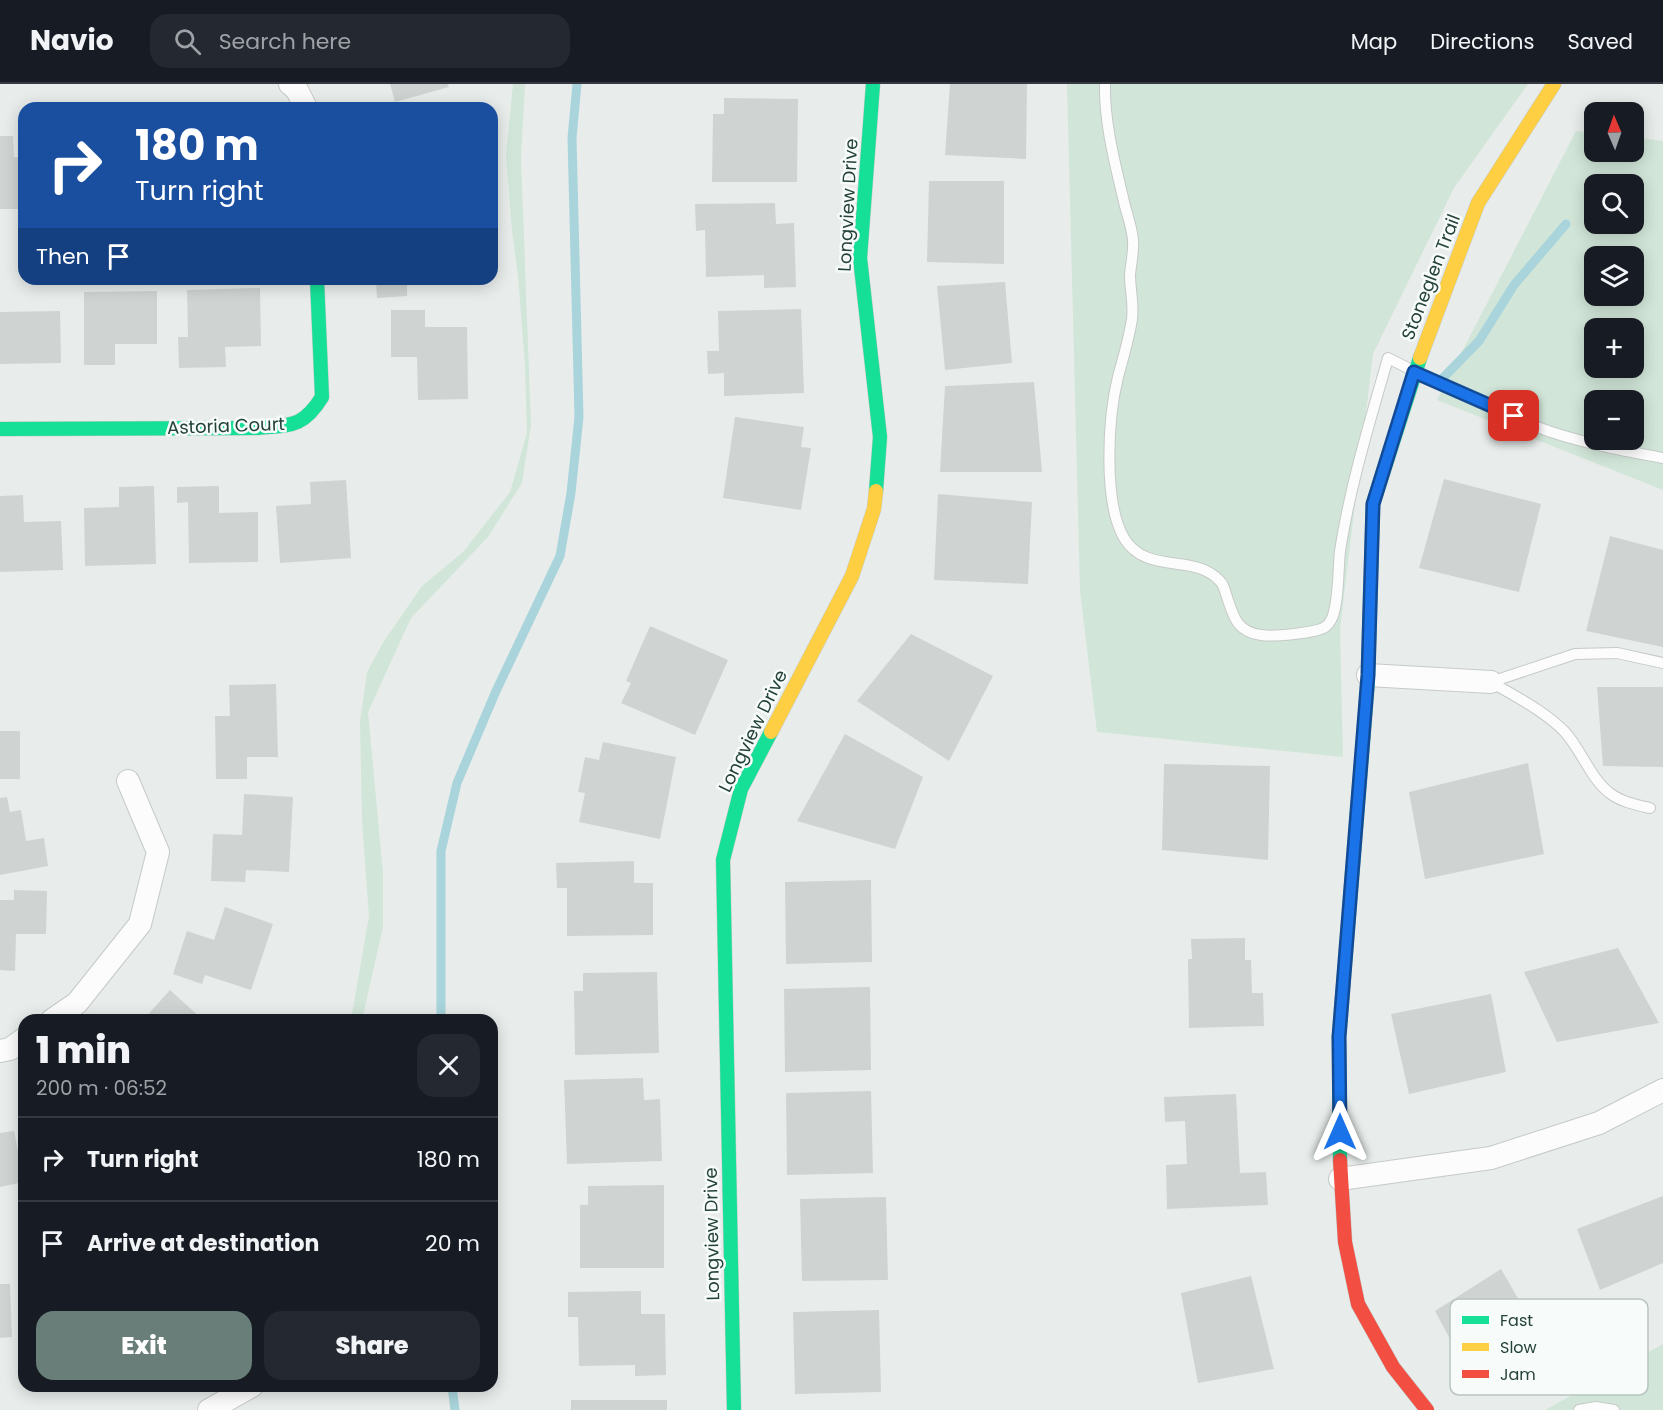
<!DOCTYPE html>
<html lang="en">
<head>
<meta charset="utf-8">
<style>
  :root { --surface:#171b24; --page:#242831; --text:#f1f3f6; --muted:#9ea1a6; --line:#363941; --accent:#697e78 }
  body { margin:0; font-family:Poppins,sans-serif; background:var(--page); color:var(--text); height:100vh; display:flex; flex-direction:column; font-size:22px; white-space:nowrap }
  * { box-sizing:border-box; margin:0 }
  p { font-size:20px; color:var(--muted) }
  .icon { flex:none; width:33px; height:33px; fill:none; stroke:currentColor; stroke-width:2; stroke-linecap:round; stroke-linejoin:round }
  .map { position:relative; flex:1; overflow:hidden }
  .panel { position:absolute; left:18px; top:930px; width:480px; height:378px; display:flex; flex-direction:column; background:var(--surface); border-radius:18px; box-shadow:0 3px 15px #0003 }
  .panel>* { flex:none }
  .guide { position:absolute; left:18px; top:18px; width:480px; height:183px; border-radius:18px; box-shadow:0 3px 15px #0003; background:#1a4fa0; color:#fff; overflow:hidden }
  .needle { width:39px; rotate:358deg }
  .tools { position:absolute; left:1584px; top:18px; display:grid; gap:12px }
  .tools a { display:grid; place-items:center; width:60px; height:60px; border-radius:12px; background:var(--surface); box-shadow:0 3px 15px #0003; font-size:30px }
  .pin { position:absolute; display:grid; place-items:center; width:51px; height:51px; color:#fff; margin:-26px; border-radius:12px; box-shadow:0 3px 9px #0006 }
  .me { position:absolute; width:66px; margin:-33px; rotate:0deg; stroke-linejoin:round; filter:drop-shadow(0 0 4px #0008) }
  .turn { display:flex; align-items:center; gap:21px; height:126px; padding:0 18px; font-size:27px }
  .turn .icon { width:78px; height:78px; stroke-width:2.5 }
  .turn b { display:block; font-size:42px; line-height:51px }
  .then { display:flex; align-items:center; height:57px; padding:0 18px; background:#0003; gap:12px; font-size:22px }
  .round { display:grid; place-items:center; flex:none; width:63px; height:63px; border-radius:18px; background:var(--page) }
  .overview { display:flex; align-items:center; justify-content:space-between; height:102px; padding:0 18px }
  h1 { font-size:36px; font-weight:800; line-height:45px }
  .action { display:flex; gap:12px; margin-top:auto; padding:12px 18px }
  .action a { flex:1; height:69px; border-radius:18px; background:var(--accent); color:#fff; font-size:24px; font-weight:800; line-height:69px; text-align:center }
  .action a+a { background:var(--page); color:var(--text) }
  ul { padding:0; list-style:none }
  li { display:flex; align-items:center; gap:18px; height:84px; padding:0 18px; border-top:2px solid var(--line) }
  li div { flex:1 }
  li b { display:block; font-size:22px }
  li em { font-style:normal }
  header { display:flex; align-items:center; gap:36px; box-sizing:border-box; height:84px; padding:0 30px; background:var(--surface); border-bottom:2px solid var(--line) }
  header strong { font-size:28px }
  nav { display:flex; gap:33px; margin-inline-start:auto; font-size:21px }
  .search { width:420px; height:54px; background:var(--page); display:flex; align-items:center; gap:15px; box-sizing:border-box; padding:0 21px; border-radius:18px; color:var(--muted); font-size:22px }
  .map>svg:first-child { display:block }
</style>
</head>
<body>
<header>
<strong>Navio</strong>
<div class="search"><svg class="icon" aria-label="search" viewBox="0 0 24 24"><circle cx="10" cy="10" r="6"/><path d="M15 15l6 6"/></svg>Search here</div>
<nav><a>Map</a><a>Directions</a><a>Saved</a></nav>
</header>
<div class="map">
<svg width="1663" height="1326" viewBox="0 0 1663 1326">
  <rect width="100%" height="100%" fill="#e8edeb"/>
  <!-- green -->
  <g fill="#d1e6d8" fill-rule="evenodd">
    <path d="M513 0H525L521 74 531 341 522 399 488 453 411 534 368 628 383 789V843L362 936H351L369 832 362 738 360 637 367 588 384 557 422 502 463 468 510 408 527 349 525 282 518 192 512 147 506 72Z"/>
    <path d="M1067 0H1528L1454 104 1373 270 1340 545 1343 673 1097 648 1080 507Z"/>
    <path d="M1576 47 1594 49V68H1634V53L1663 57V406L1437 316ZM1594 100H1634V140H1594ZM1594 172H1634V212H1594ZM1594 244H1634V284H1594ZM1594 316H1634V356H1594Z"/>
    <path d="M1663 1260V1326H1545Z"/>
  </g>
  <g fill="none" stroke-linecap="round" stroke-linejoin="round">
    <!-- stream -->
    <g stroke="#a9d4db" stroke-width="9">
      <path d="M1438 299 1479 257 1514 201 1566 140"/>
      <path d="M441 936V767L457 699 496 607 560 472 571 409 579 333 572 54 577 0"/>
      <path d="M452 1302 455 1326"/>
    </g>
  </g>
  <!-- building -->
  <g fill="#cfd4d2">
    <path d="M390 0H448L449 3 395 18Z"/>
    <path d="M950 0H1027L1026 75 945 71Z"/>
    <path d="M724 14 798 15 797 98H712L713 30H724Z"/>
    <path d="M0 52H13L14 73H24V125H0Z"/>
    <path d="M929 97H1004V180L927 178Z"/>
    <path d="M775 119 776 140 794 139 796 203 764 204V191L706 193 705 146 696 147 695 120Z"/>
    <path d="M376 195H451V199L407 201V212L377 214Z"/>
    <path d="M1005 198 1012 279 945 286 937 202Z"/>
    <path d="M260 204 261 262 225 263 226 283 179 284 178 253H188L187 206Z"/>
    <path d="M157 207V260H115V281H84V208Z"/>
    <path d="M801 225 804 309 724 312V289L708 290 707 267H719L718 227Z"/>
    <path d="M391 226H425V243H467L468 315 418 316 417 273H391Z"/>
    <path d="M60 227 61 279 0 280V228Z"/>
    <path d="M1034 298 1042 388H940L945 302Z"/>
    <path d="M735 333 804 343 801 363 811 364 801 426 723 414Z"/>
    <path d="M1444 395 1541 420 1519 508 1419 484Z"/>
    <path d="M346 396 351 474 280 479 276 422 311 420 310 398Z"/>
    <path d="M154 402 156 480 85 482 84 424 119 423V403Z"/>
    <path d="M219 402V429L258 428V478L189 479 188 418 177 419V403Z"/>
    <path d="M938 410 1032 418 1028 500 934 496Z"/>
    <path d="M23 411 24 438 61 437 63 486 0 488V412Z"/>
    <path d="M1610 452 1663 466V563L1586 547Z"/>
    <path d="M650 542 728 576 695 651 621 619 631 599 626 597Z"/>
    <path d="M911 550 993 592 949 677 857 617Z"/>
    <path d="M276 600 278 673H247V695H216L215 632H230L229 601Z"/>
    <path d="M1597 603H1663V683L1603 682Z"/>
    <rect x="0" y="647" width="20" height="48"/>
    <path d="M845 650 923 693 895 765 797 737Z"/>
    <path d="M603 658 676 673 660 755 579 738 585 709 578 708 585 673 599 676Z"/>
    <path d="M1528 679 1544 770 1425 795 1409 708Z"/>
    <path d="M1164 680 1270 682 1268 776 1162 766Z"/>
    <path d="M244 710 293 713 289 788 246 786 245 798 211 797 213 750 242 751Z"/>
    <path d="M7 713 10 728 21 726 26 757 44 754 48 782 0 791V714Z"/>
    <path d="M634 777V799H653V851L567 852V804H557L556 779Z"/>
    <path d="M871 796 872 878 786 880 785 798Z"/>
    <path d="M14 806 47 807 46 850H16L15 887 0 886V816H14Z"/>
    <path d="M225 823 273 840 251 906 205 891 202 900 173 890 187 847 214 856Z"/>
    <path d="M1245 854V876H1251L1252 909H1263L1264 942 1189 944 1188 875H1192L1191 855Z"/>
    <path d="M1618 864 1659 939 1557 958 1524 888Z"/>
    <path d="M657 888 659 969 575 971 574 907H583V889Z"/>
    <path d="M870 903 871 986 785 988 784 905Z"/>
    <path d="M170 906 203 936H143Z"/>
    <path d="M1491 910 1506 988 1409 1010 1391 930Z"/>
    <path d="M643 994 644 1016 660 1015 662 1077 567 1080 564 996Z"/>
    <path d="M871 1007 873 1089 787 1091 786 1009Z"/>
    <path d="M1236 1010 1240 1089 1266 1088 1268 1121 1167 1125 1166 1081 1187 1080 1185 1037 1165 1038 1164 1013Z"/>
    <path d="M14 1047 24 1098 0 1103V1049Z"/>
    <path d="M664 1101V1184H580V1121H588V1102Z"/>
    <path d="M1663 1112V1179L1600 1206 1577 1145Z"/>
    <path d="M886 1113 888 1196 802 1197 800 1115Z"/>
    <path d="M1501 1185 1545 1261 1473 1298 1435 1227Z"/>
    <path d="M1251 1192 1274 1285 1198 1299 1181 1209Z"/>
    <path d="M0 1200H10L12 1253 0 1254Z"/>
    <path d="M641 1207V1230H665L666 1291 635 1292V1281L579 1282 578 1233H568V1208Z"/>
    <path d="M879 1226 881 1308 795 1310 793 1228Z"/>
    <rect x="571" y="1316" width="96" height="10"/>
  </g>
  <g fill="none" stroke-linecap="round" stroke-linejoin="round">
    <defs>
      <g id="lane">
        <path d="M1105 0C1104 40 1116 83 1125 122 1128 133 1132 145 1133 156 1134 167 1131 179 1130 191 1130 206 1134 219 1132 235 1129 255 1123 274 1118 293 1108 333 1103 418 1124 454 1147 492 1193 468 1220 497 1224 501 1224 504 1226 510 1233 531 1236 548 1261 551 1273 553 1316 549 1325 543 1328 541 1330 538 1331 536 1339 522 1338 484 1340 467 1350 402 1370 337 1388 274 1439 300 1497 329 1551 348 1588 360 1625 367 1663 374"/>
        <path d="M1491 598C1516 613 1543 626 1564 647 1582 666 1590 695 1611 710 1622 718 1637 721 1650 724"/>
        <path d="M1491 598 1575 570 1617 569 1663 579"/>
        <path d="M1579 1326 1596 1323 1614 1326"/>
      </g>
      <g id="street">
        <path d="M290 0 297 6 306 24"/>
        <path d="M1368 591 1491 598"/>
        <path d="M52 936 77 919 140 840 158 768 128 697"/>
        <path d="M0 967 10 965 24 955"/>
        <path d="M1340 1095 1491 1074 1599 1039 1663 1006"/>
        <path d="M209 1326 252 1302"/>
      </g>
      <g id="fast">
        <path d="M873 0 860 174 880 353 876 407"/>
        <path d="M0 345 257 344C290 341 303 344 322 313L317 195"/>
        <path d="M1340 1076 1339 953 1368 595 1373 420 1420 274"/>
        <path d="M734 1326 723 776 741 705 771 648"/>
      </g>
      <g id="slow">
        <path d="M1420 274 1478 119 1554 0"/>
        <path d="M771 648 852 492 874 425 876 407"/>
      </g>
      <path id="jam" d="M1340 1076 1345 1158 1358 1220 1393 1283 1427 1326"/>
    </defs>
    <!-- lane casing -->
    <use href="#lane" stroke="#c5cac8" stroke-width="12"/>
    <!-- street casing -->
    <use href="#street" stroke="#c5cac8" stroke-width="24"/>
    <!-- fast casing -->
    <use href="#fast" stroke="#c3cbc8" stroke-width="15"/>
    <!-- slow casing -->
    <use href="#slow" stroke="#c3cbc8" stroke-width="15"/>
    <!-- jam casing -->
    <use href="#jam" stroke="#c3cbc8" stroke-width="15"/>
    <!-- lane -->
    <use href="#lane" stroke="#fcfcfc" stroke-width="10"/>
    <!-- street -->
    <use href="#street" stroke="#fcfcfc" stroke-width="22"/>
    <!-- fast -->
    <use href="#fast" stroke="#16e098" stroke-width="14"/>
    <!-- slow -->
    <use href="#slow" stroke="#ffcf43" stroke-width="14"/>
    <!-- jam -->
    <use href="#jam" stroke="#f24e42" stroke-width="14"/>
  </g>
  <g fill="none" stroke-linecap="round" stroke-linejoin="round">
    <defs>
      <path id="route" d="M1340 1048 1339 953 1368 591 1373 420 1414 288 1514 332"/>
    </defs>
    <!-- route casing -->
    <use href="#route" stroke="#114b97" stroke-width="15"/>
    <!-- route -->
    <use href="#route" stroke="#1a73e8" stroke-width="10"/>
  </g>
  <g text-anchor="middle" stroke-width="5" stroke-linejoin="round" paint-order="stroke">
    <!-- street labels -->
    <g font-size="18" fill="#24423a" stroke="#f7fbf9">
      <text transform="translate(848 121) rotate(-87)" y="6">Longview Drive</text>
      <text transform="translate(1431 193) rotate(-69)" y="6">Stoneglen Trail</text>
      <text transform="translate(226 342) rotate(-2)" y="6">Astoria Court</text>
      <text transform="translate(753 647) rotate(-64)" y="6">Longview Drive</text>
      <text transform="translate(712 1150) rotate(-91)" y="6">Longview Drive</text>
    </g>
  </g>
  <!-- legend -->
  <rect x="1450" y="1215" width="198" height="96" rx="9" fill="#f7fbf9" stroke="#b8c4c0" stroke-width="1.5"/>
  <rect x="1462" y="1232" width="27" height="8" fill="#16e098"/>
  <rect x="1462" y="1259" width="27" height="8" fill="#ffcf43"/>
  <rect x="1462" y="1286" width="27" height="8" fill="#f24e42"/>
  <g font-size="16" fill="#24423a">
    <text x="1500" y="1242">Fast</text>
    <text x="1500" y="1269">Slow</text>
    <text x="1500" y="1296">Jam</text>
  </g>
</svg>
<div class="tools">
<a><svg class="needle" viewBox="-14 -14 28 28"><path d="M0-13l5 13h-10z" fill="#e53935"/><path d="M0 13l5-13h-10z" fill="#9ea1a6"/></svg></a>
<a><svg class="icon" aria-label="search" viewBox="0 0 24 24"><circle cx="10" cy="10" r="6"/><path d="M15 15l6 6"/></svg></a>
<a><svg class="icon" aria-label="layers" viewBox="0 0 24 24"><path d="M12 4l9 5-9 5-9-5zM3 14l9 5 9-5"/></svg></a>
<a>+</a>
<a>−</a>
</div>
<div class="pin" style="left:1514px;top:332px;background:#d93025"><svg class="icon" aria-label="arrive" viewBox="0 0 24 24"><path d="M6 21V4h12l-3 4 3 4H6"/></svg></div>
<svg class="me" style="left:1340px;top:1048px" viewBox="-20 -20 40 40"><path d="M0-17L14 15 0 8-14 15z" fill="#1a73e8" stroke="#fff" stroke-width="4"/></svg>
<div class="guide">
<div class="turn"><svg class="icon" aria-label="right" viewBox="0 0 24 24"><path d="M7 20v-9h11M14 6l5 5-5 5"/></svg><div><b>180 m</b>Turn right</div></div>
<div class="then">Then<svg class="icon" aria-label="arrive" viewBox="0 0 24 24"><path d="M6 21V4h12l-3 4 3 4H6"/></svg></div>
</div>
<section class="panel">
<div class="overview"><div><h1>1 min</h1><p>200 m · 06:52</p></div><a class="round"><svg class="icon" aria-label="close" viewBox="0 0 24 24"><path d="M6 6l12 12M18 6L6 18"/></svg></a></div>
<ul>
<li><svg class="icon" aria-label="right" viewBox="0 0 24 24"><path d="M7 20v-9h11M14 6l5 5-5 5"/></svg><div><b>Turn right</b></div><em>180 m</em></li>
<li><svg class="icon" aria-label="arrive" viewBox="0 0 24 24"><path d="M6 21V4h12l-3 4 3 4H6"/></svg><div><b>Arrive at destination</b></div><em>20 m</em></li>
</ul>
<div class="action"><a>Exit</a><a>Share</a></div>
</section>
</div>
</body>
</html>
